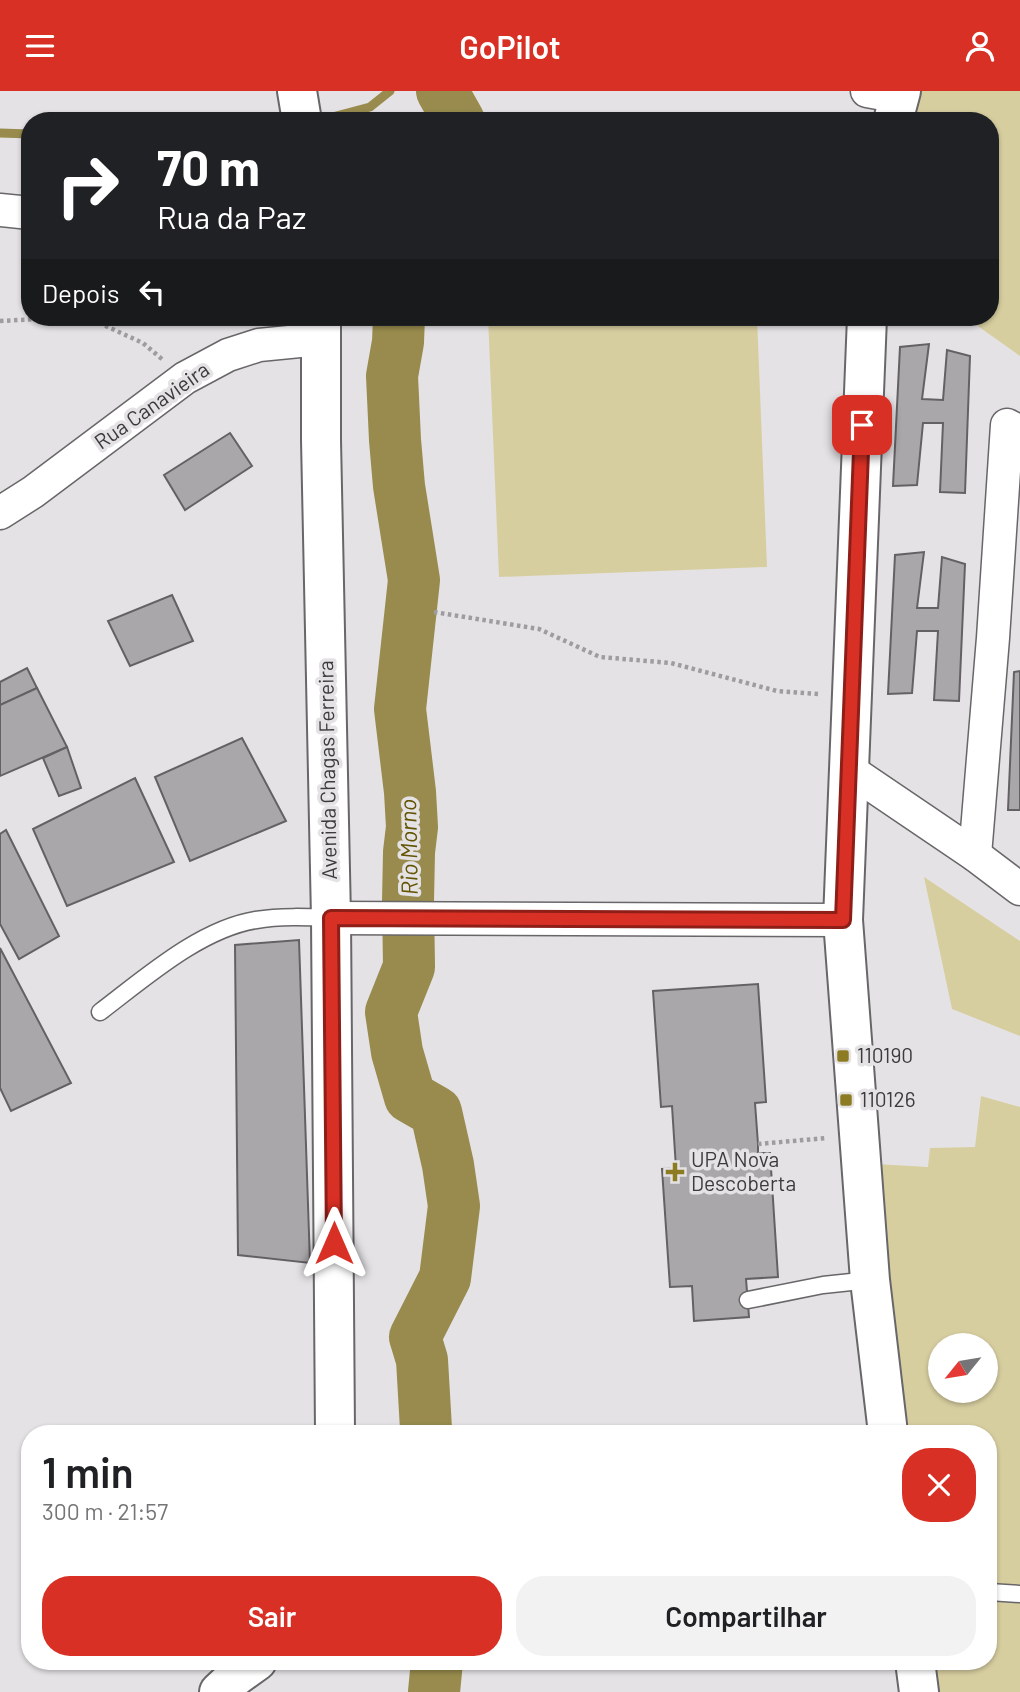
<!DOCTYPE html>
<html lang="pt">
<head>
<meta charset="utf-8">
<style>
  :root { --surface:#fff; --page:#f2f2f2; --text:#202124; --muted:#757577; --accent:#d93025 }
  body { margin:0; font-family:Barlow,sans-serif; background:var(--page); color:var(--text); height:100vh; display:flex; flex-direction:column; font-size:26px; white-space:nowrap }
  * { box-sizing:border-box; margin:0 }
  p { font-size:23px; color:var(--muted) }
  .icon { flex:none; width:38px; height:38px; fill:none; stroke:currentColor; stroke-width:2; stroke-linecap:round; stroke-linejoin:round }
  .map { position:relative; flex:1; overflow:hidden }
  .details { position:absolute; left:21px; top:1334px; width:976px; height:245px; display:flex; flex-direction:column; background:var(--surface); border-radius:28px; box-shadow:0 2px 5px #0004 }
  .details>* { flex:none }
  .top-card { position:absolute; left:21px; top:21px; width:978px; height:214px; border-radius:28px; box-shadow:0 2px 5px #0004; background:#202124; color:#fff; overflow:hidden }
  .needle { width:46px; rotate:240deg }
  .controls { position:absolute; left:928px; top:1242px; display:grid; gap:14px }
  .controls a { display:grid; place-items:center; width:70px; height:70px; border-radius:50%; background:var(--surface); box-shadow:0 2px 5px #0004; font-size:35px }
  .pin { position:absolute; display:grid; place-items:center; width:60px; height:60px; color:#fff; margin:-30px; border-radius:14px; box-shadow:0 4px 10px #0006 }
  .me { position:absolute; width:77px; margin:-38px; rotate:0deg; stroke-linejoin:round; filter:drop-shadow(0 0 5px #0008) }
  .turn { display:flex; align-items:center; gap:24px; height:147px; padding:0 21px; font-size:32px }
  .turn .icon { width:91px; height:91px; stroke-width:2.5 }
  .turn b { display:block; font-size:49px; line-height:60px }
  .then { display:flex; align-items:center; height:66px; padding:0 21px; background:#0003; gap:14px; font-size:26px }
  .round { display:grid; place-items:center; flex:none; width:74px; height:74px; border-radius:28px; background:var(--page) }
  .summary { display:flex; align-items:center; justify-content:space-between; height:119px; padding:0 21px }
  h1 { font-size:42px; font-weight:600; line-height:52px }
  .button { display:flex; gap:14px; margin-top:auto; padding:14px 21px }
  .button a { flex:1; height:80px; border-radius:28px; background:var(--accent); color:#fff; font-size:28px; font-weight:600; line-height:80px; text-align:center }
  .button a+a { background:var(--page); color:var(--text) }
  header { display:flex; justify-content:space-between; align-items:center; height:91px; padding:0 21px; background:var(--accent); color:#fff; font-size:32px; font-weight:600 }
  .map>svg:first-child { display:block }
</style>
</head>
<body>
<header><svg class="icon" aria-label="menu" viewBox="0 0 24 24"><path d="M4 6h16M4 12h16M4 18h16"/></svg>GoPilot<svg class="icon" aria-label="person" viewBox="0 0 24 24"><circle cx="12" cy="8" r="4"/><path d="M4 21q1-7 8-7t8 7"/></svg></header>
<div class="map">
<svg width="1020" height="1601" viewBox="0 0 1020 1601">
  <rect width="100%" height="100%" fill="#e5e2e5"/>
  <!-- green -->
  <g fill="#d7cea0" fill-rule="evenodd">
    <path d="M912 0H1020V265L965 226H990V30H905Z"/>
    <path d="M488 226H757L767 476 499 486Z"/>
    <path d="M924 786 1020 850V945L952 918Z"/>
    <path d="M981 1005 1020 1016V1601H929L925 1570H989V1342H901L876 1073 928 1076 930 1057 975 1056ZM940 1255H985V1300H940Z"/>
  </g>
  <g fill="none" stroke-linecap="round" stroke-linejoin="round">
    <!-- stream -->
    <g stroke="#988b4d" stroke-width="9">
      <path d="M321 29 370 16 390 0"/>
      <path d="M0 42 30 43"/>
    </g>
    <!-- river -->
    <g stroke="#988b4d" stroke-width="52">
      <path d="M442 0 459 30"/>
      <path d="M399 226 398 251 392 285 395 349 399 395 414 489 400 618 410 701 412 736 409 761 408 810 409 876 391 921 397 961 410 1006 436 1021 448 1074 454 1115 445 1187 415 1246 422 1269 426 1338 427 1342"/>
      <path d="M434 1601 437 1570"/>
    </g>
  </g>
  <!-- building -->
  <g fill="#aaa7aa" stroke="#646164" stroke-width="2">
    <path d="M929 253 922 308 943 309 947 259 970 265 965 402 940 401 943 332H923L917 394 893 395 900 256Z"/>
    <path d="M230 342 252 375 185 419 164 384Z"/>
    <path d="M924 461 917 517H938L942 466 965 473 959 610 934 609 938 540H917L912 602 888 603 895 464Z"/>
    <path d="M172 504 193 550 130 575 108 530Z"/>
    <path d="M27 577 37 597 0 614V591Z"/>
    <path d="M1020 580V719H1008L1014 581Z"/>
    <path d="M37 597 67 656 0 685V614Z"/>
    <path d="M242 647 286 730 190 770 155 686Z"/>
    <path d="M67 656 81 697 59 705 43 667Z"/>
    <path d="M135 687 174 771 67 815 33 738Z"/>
    <path d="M6 739 59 845 19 868 0 833V743Z"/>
    <path d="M299 849 310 1172 238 1164 235 854Z"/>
    <path d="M0 857 71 992 11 1020 0 997Z"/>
    <path d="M758 893 766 1011 755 1012 758 1053V1062H770L778 1186 746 1188 749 1226 694 1230 692 1195 670 1196 662 1078 676 1077 672 1015 661 1016 653 900Z"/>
  </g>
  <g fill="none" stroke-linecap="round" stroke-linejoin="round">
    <defs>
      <g id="lane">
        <path d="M100 921C145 887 200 838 256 829 280 825 306 826 331 827"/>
        <path d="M748 1209 823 1194 870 1189"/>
        <path d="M989 1501 1020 1503"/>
      </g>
      <g id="street">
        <path d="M867 0 900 6"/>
        <path d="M0 119 30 122"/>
        <path d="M0 422 33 401 185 287 228 264 259 254 320 248"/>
        <path d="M848 678 975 764 1020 798"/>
        <path d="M975 764 993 547 1007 334 1020 341"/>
        <path d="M331 827 843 829"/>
      </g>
      <g id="secondary">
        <path d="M297 0 302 30"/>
        <path d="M893 30 901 0"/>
        <path d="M321 226V349L331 827 335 1342"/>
        <path d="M867 226 843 829 870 1189 888 1342"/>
        <path d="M915 1570 919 1601"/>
        <path d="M219 1601 236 1585 257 1570"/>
      </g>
    </defs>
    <!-- lane casing -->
    <use href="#lane" stroke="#686669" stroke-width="19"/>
    <!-- street casing -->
    <use href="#street" stroke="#686669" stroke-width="35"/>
    <!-- secondary casing -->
    <use href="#secondary" stroke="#686669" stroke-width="42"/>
    <!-- path -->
    <g stroke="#9f9c9f" stroke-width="4.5" stroke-dasharray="3.5 3.5" stroke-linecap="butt">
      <path d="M86 226 143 252 163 269"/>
      <path d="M0 230 77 226"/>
      <path d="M434 521 539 538 600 566 671 572 777 600 818 603"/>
      <path d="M758 1053 827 1047"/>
    </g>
    <!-- lane -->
    <use href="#lane" stroke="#fff" stroke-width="16"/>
    <!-- street -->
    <use href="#street" stroke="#fff" stroke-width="32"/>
    <!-- secondary -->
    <use href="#secondary" stroke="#fff" stroke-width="38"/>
  </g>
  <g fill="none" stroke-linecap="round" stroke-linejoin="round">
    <defs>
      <path id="route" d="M334 1152 331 827 843 829 862 334"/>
    </defs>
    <!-- route casing -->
    <use href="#route" stroke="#8d1f18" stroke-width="18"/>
    <!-- route -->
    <use href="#route" stroke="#d93025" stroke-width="12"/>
  </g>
  <!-- markers -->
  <g fill="#8c7b21" stroke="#e5e2e5" stroke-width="2.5">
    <rect x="836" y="958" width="14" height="14" rx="3.5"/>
    <rect x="839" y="1002" width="14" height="14" rx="3.5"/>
    <path d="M671.5 1070.5h7v7h7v7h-7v7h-7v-7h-7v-7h7z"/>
  </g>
  <g text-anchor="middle" stroke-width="7" stroke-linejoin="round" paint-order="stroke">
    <!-- street labels -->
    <g font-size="21" fill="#3c3b3c" stroke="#e5e2e5">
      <text transform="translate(152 315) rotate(-35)" y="7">Rua Canavieira</text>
      <text transform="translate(328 679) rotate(-91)" y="7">Avenida Chagas Ferreira</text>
    </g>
    <!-- poi labels -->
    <g font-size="21" fill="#3c3b3c" stroke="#e5e2e5" text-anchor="start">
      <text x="857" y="972">110190</text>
      <text x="860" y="1016">110126</text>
      <text x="691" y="1076">UPA Nova<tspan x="691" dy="24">Descoberta</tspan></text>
    </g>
    <!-- water labels -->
    <g font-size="23" font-style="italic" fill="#625402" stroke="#e5e2e5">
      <text transform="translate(409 756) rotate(-91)" y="8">Rio Morno</text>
    </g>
  </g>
</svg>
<div class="controls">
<a><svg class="needle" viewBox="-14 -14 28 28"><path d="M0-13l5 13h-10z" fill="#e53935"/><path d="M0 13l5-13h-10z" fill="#757577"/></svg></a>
</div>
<div class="pin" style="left:862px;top:334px;background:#d93025"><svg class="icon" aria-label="arrive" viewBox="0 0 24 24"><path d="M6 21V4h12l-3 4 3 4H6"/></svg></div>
<svg class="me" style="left:334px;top:1152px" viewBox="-20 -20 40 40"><path d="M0-17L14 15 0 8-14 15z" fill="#d93025" stroke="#fff" stroke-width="4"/></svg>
<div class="top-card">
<div class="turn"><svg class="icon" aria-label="right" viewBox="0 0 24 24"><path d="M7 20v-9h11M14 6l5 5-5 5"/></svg><div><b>70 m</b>Rua da Paz</div></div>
<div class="then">Depois<svg class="icon" aria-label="left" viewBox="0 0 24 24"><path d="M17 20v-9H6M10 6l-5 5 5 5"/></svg></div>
</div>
<section class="details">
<div class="summary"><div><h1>1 min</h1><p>300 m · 21:57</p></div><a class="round" style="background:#d93025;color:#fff"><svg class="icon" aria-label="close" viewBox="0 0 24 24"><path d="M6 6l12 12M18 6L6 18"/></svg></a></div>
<div class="button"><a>Sair</a><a>Compartilhar</a></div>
</section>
</div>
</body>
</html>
